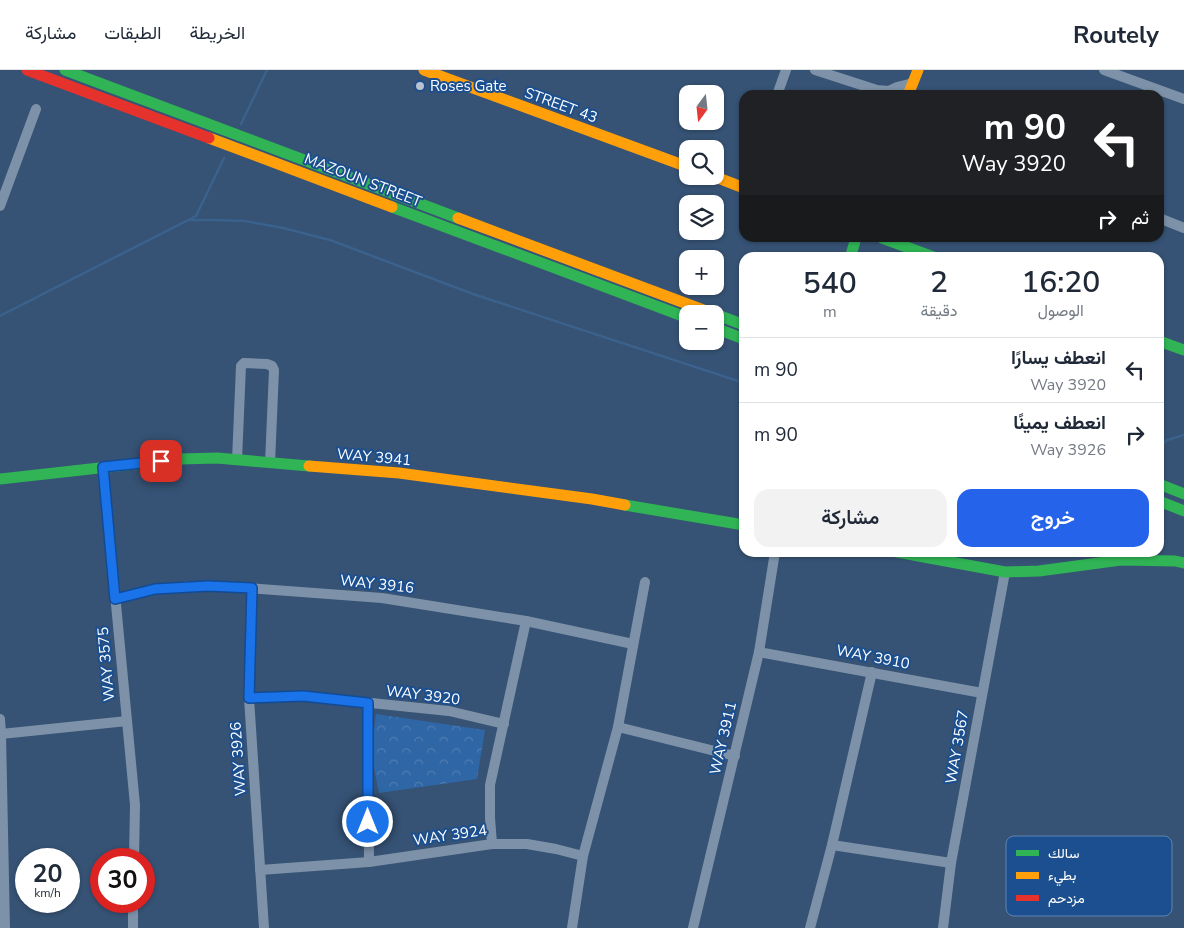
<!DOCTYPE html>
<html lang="ar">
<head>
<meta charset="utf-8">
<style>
  :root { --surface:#fff; --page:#f2f2f3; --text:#1f2937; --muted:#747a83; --line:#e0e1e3; --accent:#2563eb }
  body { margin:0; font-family:"Nunito Sans",Vazirmatn,sans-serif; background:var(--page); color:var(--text); direction:rtl; height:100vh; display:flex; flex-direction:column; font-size:19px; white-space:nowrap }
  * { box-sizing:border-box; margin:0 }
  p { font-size:16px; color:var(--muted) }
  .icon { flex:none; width:28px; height:28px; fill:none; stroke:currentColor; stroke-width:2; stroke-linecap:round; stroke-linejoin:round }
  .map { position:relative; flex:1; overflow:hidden; direction:ltr }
  .details { position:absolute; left:739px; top:182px; width:425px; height:305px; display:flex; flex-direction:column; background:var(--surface); border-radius:15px; box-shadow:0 1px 4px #0004; direction:rtl }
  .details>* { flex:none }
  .hud { position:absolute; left:739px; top:20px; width:425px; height:152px; border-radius:15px; box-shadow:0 1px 4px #0004; direction:rtl; background:#202124; color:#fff; overflow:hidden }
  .needle { width:32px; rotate:195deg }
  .tools { position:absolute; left:679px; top:15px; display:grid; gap:10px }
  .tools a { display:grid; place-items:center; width:45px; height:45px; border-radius:10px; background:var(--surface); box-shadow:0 1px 4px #0004; font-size:25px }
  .speed { position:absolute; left:15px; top:778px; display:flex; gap:10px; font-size:25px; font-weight:700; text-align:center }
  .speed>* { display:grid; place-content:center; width:65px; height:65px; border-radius:50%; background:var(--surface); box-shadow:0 1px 4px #0004; line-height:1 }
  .speed small { font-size:12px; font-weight:400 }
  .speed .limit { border:8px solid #d22; background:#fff; color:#111 }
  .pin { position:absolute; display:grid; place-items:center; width:42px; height:42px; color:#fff; margin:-21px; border-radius:10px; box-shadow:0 2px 8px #0006 }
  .me { position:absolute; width:55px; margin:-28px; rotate:0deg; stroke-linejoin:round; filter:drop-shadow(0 0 4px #0008) }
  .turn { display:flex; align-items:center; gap:18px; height:105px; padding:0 15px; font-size:22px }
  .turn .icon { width:65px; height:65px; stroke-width:2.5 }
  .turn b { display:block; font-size:35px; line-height:42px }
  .then { display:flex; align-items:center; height:48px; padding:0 15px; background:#0003; gap:10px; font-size:19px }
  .eta { display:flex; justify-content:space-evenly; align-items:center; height:85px; text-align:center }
  .eta b { font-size:30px; font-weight:600; line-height:35px }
  .primary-button { display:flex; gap:10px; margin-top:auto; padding:10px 15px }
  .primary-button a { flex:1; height:58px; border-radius:15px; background:var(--accent); color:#fff; font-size:20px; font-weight:600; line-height:58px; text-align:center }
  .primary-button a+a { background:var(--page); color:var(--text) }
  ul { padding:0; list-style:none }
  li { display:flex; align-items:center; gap:15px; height:65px; padding:0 15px; border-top:1px solid var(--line) }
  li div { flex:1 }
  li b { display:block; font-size:19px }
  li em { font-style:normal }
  header { display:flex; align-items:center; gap:30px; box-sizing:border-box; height:70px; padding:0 25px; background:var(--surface); border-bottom:1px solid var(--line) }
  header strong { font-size:24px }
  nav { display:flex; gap:28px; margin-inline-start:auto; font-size:18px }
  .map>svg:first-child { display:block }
</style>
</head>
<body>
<header>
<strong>Routely</strong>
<nav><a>الخريطة</a><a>الطبقات</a><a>مشاركة</a></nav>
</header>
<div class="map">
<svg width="1184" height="858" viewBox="0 0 1184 858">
  <defs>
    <pattern id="forest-crowns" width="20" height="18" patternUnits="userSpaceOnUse" patternTransform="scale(1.25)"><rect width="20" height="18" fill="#2f66a5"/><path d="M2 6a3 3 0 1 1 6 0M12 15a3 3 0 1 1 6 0" fill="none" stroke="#4e7db2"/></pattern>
  </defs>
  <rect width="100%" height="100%" fill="#365274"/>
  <!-- forest -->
  <path fill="url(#forest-crowns)" d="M376 644 485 660 477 709 379 723 371 682Z"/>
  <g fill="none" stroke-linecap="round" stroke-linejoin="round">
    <!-- stream -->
    <g stroke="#3b618d" stroke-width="2.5">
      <path d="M241 54 267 0"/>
      <path d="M188 150H216L245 151 283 158 330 170 473 224 744 313"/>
      <path d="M0 246 196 146 224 88"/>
      <path d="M1159 378 1167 370 1184 365"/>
    </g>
    <!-- street -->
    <g stroke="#7d92a8" stroke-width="10">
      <path d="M815 0 877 20 889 21 897 17 913 13"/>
      <path d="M1104 0 1184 29"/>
      <path d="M777 25 786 0"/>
      <path d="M0 136 36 39"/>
      <path d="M1159 148 1184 158"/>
      <path d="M237 390 241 296 244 293 267 294 272 296 274 300 270 393"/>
      <path d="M103 397 135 735 134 789"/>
      <path d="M252 518 249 628 264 858"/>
      <path d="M115 529 155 519 194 516H222L382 528 526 551 633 574"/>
      <path d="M759 582 982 623"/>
      <path d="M249 628 303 626 449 641 504 654"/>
      <path d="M368 633 369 792"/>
      <path d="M0 649 1 664 5 858"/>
      <path d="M618 657 735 686"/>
      <path d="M1 664 127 651"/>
      <path d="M492 774 490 748V715L526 551"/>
      <path d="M832 775 951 793"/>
      <path d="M260 800 369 792 492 774H527L556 779 583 786"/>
      <path d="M133 858V831"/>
      <path d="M572 858 583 786 618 657 645 512"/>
      <path d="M693 858 759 582 775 482"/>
      <path d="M810 858 832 775 872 602"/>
      <path d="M943 858 951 793 1005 502"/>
    </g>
    <!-- fast -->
    <g stroke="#30b455" stroke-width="11">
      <path d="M65 0 458 148"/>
      <path d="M392 137 688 248"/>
      <path d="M882 168 936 188"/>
      <path d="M850 188 856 168"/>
      <path d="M715 244 744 255"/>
      <path d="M715 258 744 269"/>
      <path d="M1159 271 1184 280"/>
      <path d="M0 409 180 389 217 388 309 396"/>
      <path d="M1159 414 1184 424"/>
      <path d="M1159 431 1184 441"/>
      <path d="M625 435 744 455"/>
      <path d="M897 482 1005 502 1039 501 1121 490 1175 491 1184 493"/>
    </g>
    <!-- slow -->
    <g stroke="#ff9f0a" stroke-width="11">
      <path d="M424 0 688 97"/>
      <path d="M908 25 918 0"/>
      <path d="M209 68 392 137"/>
      <path d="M713 106 744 118"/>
      <path d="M458 148 714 244"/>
      <path d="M309 396 399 403 592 429 625 435"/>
    </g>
    <!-- jam -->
    <path stroke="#e5322d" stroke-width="11" d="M27 0 209 68"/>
  </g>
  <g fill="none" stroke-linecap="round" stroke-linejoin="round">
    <defs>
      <path id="route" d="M161 391 103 397 115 529 155 519 208 516 252 518 249 628 303 626 368 633V752"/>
    </defs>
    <!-- route casing -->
    <use href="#route" stroke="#114b97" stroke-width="12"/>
    <!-- route -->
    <use href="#route" stroke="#1a73e8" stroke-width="9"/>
  </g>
  <!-- markers -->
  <circle fill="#b9c2ce" stroke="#1b4f8f" stroke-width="2" cx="420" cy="16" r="5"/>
  <g text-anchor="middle" stroke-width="4" stroke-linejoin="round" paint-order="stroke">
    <!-- poi labels -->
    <g font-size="15" fill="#fff" stroke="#1b4f8f" text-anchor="start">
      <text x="430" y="21">Roses Gate</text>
    </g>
    <!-- street labels -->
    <g font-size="15" fill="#fff" stroke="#1b4f8f">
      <text transform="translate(561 35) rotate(20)" y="5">STREET 43</text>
      <text transform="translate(363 110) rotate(21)" y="5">MAZOUN STREET</text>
      <text transform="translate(374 387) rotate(5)" y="5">WAY 3941</text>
      <text transform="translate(377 514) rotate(6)" y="5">WAY 3916</text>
      <text transform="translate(873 587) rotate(11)" y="5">WAY 3910</text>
      <text transform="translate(106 594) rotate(-95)" y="5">WAY 3575</text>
      <text transform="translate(423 625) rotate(7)" y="5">WAY 3920</text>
      <text transform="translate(723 668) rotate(-77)" y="5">WAY 3911</text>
      <text transform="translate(957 677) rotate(-80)" y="5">WAY 3567</text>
      <text transform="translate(238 689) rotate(-94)" y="5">WAY 3926</text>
      <text transform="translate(450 765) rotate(-8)" y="5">WAY 3924</text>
    </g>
  </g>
  <!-- legend -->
  <rect x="1006" y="766" width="166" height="80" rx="8" fill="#1b4f8f" stroke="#5f84b1" stroke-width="1"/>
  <rect x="1016" y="780" width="23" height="6" fill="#30b455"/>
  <rect x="1016" y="802" width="23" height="7" fill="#ff9f0a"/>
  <rect x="1016" y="825" width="23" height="6" fill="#e5322d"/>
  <g font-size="14" fill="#fff">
    <text x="1048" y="788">سالك</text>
    <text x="1048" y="810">بطيء</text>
    <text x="1048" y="833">مزدحم</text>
  </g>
</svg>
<div class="tools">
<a><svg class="needle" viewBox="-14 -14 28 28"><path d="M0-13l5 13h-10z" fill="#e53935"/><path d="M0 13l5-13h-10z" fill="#747a83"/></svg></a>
<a><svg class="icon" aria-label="search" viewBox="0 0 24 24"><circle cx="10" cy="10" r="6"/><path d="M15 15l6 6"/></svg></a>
<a><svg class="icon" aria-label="layers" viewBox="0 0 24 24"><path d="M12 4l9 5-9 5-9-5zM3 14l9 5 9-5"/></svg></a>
<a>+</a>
<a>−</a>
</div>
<div class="speed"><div>20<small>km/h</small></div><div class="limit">30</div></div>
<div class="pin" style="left:161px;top:391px;background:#d93025"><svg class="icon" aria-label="arrive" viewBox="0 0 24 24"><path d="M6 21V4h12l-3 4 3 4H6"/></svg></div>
<svg class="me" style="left:368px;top:752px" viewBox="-20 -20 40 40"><circle r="17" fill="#1a73e8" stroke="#fff" stroke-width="3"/><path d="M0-11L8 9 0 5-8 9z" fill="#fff"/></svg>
<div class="hud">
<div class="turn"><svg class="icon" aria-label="left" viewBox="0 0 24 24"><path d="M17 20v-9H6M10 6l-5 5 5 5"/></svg><div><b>90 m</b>Way 3920</div></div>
<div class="then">ثم<svg class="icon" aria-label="right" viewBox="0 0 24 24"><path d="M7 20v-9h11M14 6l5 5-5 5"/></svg></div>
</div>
<section class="details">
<div class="eta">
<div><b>16:20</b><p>الوصول</p></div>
<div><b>2</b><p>دقيقة</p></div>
<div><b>540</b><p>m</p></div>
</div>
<ul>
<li><svg class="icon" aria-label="left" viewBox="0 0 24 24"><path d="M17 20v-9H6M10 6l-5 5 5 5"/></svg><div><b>انعطف يسارًا</b><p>Way 3920</p></div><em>90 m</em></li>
<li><svg class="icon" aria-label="right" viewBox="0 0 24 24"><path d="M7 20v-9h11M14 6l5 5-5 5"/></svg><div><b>انعطف يمينًا</b><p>Way 3926</p></div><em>90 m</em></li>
</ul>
<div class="primary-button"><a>خروج</a><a>مشاركة</a></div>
</section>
</div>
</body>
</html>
